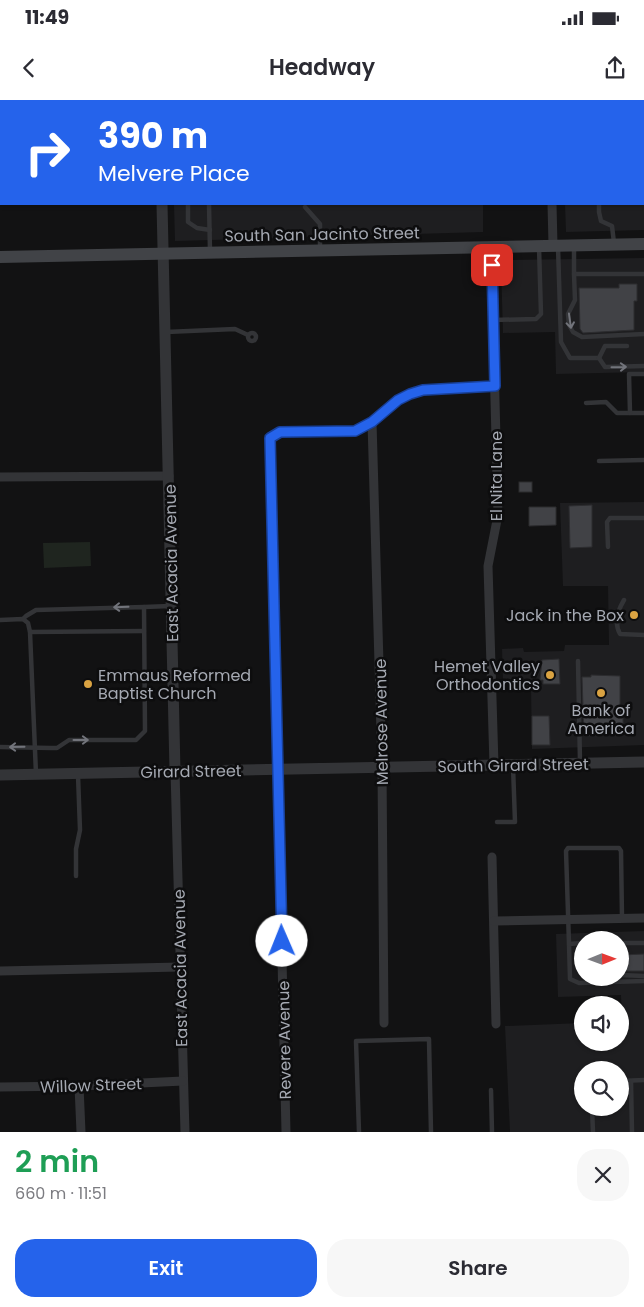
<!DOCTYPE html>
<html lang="en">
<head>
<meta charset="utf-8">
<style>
  :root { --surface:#fff; --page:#f7f7f7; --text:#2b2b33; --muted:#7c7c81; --accent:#2563eb }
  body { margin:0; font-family:Poppins,sans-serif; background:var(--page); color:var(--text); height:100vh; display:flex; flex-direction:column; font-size:19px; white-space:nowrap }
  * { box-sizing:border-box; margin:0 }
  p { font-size:16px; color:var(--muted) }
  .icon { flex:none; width:28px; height:28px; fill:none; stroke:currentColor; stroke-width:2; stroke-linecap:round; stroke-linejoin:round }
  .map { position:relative; height:1032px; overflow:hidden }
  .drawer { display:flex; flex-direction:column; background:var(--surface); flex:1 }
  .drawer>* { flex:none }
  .top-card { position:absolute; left:0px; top:0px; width:645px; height:105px; box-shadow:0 1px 4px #0004; background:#2563eb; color:#fff; overflow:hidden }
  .needle { width:32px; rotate:89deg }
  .tools { position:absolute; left:574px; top:831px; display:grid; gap:10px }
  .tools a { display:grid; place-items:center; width:55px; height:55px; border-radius:50%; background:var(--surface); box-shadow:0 1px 4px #0004; font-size:25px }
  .pin { position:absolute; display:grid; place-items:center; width:42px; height:42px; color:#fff; margin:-21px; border-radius:10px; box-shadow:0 2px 8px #0006 }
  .me { position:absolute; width:55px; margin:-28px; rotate:359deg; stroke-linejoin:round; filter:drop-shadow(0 0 4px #0008) }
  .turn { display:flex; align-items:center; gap:18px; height:105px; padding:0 15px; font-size:22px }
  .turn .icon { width:65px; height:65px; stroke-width:2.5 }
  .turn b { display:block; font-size:35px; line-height:42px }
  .round { display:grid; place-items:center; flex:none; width:52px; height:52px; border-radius:20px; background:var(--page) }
  .overview { display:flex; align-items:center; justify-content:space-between; height:85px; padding:0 15px }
  h1 { font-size:30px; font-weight:600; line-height:38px; color:#1e9e55 }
  .cta { display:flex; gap:10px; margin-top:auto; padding:10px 15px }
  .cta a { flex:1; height:58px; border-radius:20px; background:var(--accent); color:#fff; font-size:20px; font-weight:600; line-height:58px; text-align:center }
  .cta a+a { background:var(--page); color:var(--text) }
  .status { display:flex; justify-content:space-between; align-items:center; height:35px; padding:0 25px; background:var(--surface); direction:ltr }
  .status svg { height:14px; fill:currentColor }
  header { display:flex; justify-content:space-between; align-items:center; height:65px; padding:0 15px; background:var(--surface); font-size:22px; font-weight:600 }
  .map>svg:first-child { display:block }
</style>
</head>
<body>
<div class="status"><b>11:49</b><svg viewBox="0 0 49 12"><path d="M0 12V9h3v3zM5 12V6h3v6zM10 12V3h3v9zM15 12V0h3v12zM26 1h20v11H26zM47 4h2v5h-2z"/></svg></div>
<header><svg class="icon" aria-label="back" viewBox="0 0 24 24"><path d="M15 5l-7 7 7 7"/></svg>Headway<svg class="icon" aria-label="share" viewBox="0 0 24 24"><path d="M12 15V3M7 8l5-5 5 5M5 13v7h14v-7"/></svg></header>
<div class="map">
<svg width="644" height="1032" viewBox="0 0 644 1032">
  <rect width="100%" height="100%" fill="#121213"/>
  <!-- built -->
  <g fill="#1e1e20" fill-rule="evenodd">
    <rect x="172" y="0" width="308" height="1"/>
    <path d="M562 0H644V130L566 132 565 104H644V1Z"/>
    <path d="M174 104H483V132L175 141Z"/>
    <path d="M644 158V272L556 274 555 232 503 233 501 166 503 162 508 160Z"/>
    <path d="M644 402V645L532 649 531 587H513L512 581H503L502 549 523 548 524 552 564 551 565 545H609L608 486H563L560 403Z"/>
    <path d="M644 831V1032H510L505 926 582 923V942H620V921H622L621 895 558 897 556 834ZM582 840H620V878H582ZM582 970H620V1008H582Z"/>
  </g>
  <!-- green -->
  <path fill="#1f251f" d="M90 442 91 466 44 468 43 443Z"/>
  <!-- building -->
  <g fill="#414246" stroke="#2c2c2f">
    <path d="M619 184H637V201H634V230L583 233 580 229 579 188H619Z"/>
    <rect x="519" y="382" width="13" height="10"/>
    <path d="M592 405V447L570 448 569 406Z"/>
    <path d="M529 407H556V425L529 426Z"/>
    <path d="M559 559 560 584H543V580H540L542 560Z"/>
    <path d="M591 575 620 576V609H623V630H621V635L584 636 582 577H591Z"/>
    <path d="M532 616H549L550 645H532Z"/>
    <path d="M644 854V871H620V855Z"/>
  </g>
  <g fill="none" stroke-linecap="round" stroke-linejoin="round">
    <!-- service -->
    <g stroke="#333437" stroke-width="4.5">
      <path d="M174 0 175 1"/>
      <path d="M588 1 595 0"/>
      <path d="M188 104V122L197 128 210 130"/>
      <path d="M209 104 210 151"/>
      <path d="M599 104V112L601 121 612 126 614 143"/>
      <path d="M305 107 320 124V149"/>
      <path d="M574 146V174H644"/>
      <path d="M558 147 561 242 570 258H599"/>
      <path d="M574 174 575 200 568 214 569 225 573 232 582 237 644 234"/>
      <path d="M493 220 536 219 541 214 539 147"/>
      <path d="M166 232 235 229 248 235"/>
      <circle cx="252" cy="237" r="4"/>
      <path d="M599 258 605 267 644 266"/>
      <path d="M599 258 605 246H627"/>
      <path d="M586 303 606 302 617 313H644"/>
      <path d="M630 313 629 274H644"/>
      <path d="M599 361 644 360"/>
      <path d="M608 447 607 422 610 418H644"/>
      <path d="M624 500C618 510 614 523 620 534L644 535"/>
      <path d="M144 507 170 506"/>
      <path d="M0 520 23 519 28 523 30 532 36 674"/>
      <path d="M30 532 144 531"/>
      <path d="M578 561 580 662"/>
      <path d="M0 647 51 648H57L69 640H136L145 631 144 507 36 510 26 516 23 519"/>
      <path d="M497 722H515L513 666"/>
      <path d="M76 776V749L80 730 78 675"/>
      <path d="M582 843 569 844 570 879 579 883 644 881"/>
      <path d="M620 843H644"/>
      <path d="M569 844 566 751 568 748H619L621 751 622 818"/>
      <path d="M620 875 644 876"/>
      <path d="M620 981 644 980"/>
      <path d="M631 981 632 1032"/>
      <path d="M491 990 492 1032"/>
      <path d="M592 1008 593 1032"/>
      <path d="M359 1032 356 941 429 939 431 1032"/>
    </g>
    <!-- minor -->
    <g stroke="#333437" stroke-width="9">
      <path d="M30 0V1"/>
      <path d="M550 0V1"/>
      <path d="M0 32H1"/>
      <path d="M552 104 553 145"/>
      <path d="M491 147 498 415 488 466 494 665"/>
      <path d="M372 322 382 667 384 923"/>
      <path d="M0 377 169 376"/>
      <path d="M175 671 185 1032"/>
      <path d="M492 757 496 924"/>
      <path d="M494 821 644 818"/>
      <path d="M0 871 180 867"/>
      <path d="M79 986 81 1032"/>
      <path d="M0 987 79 986 183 981"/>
      <path d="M286 1032 270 338 280 332 355 331 372 322 398 300 410 294 423 290 495 285"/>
    </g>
    <!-- tertiary -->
    <g stroke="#333437" stroke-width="11">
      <path d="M160 0V1"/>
      <path d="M162 104 175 671"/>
      <path d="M0 675 644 662"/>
    </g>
    <!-- secondary -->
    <path stroke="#414347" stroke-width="12" d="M0 157 644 144"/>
  </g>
  <!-- one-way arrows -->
  <defs><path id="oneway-shaft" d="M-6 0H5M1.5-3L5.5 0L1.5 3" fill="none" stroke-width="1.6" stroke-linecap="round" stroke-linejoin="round" transform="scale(1.25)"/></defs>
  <g stroke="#72747b">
    <use href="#oneway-shaft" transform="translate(570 221) rotate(82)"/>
    <use href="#oneway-shaft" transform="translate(619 267) rotate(-1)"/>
    <use href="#oneway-shaft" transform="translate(121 507) rotate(178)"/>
    <use href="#oneway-shaft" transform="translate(81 640)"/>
    <use href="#oneway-shaft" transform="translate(17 647) rotate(179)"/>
  </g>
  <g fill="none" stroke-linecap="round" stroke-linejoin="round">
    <defs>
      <path id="route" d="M282 841 270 338 280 332 355 331 372 322 398 300 410 294 423 290 495 286 492 165"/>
    </defs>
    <!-- route casing -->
    <use href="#route" stroke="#184099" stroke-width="12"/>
    <!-- route -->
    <use href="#route" stroke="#2563eb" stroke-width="9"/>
  </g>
  <!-- markers -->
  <g fill="#daa342" stroke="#0d0d0e" stroke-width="2">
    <circle cx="634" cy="515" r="5"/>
    <circle cx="550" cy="575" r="5"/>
    <circle cx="88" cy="584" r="5"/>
    <circle cx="601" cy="593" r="5"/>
  </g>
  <g text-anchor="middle" stroke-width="5" stroke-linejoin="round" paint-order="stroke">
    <!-- street labels -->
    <g font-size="16" fill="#a5a9b2" stroke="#0d0d0e">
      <text transform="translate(322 134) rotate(-1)" y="6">South San Jacinto Street</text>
      <text transform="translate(496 376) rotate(-90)" y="6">El Nita Lane</text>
      <text transform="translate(171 463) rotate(-91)" y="6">East Acacia Avenue</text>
      <text transform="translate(381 622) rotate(-91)" y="6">Melrose Avenue</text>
      <text transform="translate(513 665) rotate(-1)" y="6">South Girard Street</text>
      <text transform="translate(191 671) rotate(-1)" y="6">Girard Street</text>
      <text transform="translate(180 868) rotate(-91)" y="6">East Acacia Avenue</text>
      <text transform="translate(284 940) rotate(-91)" y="6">Revere Avenue</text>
      <text transform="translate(91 985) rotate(-2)" y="6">Willow Street</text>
    </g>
    <!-- poi labels -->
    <g font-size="16" fill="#a5a9b2" stroke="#0d0d0e" text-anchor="end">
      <text x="624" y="521">Jack in the Box</text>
      <text x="540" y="572">Hemet Valley<tspan x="540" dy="18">Orthodontics</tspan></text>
      <text x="98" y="581" text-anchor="start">Emmaus Reformed<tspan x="98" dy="18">Baptist Church</tspan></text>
      <text x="601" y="616" text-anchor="middle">Bank of<tspan x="601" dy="18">America</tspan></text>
    </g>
  </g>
</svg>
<div class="tools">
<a><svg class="needle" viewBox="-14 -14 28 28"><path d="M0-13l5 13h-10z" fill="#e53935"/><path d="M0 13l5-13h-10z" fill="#7c7c81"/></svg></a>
<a><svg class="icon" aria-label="sound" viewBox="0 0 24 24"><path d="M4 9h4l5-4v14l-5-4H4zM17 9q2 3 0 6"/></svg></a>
<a><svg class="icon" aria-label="search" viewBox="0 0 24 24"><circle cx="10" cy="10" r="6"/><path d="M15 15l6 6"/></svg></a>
</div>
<div class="pin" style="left:492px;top:165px;background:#d93025"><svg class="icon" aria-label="arrive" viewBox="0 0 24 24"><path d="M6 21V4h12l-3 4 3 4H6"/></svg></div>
<svg class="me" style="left:282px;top:841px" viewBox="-20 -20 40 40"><circle r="19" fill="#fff"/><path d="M0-13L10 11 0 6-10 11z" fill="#2563eb"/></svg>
<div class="top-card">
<div class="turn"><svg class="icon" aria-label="right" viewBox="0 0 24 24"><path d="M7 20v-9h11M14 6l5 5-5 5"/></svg><div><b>390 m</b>Melvere Place</div></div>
</div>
</div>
<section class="drawer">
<div class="overview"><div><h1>2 min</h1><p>660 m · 11:51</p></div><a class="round"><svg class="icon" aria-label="close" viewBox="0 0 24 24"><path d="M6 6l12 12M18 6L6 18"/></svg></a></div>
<div class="cta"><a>Exit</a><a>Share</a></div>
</section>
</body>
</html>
